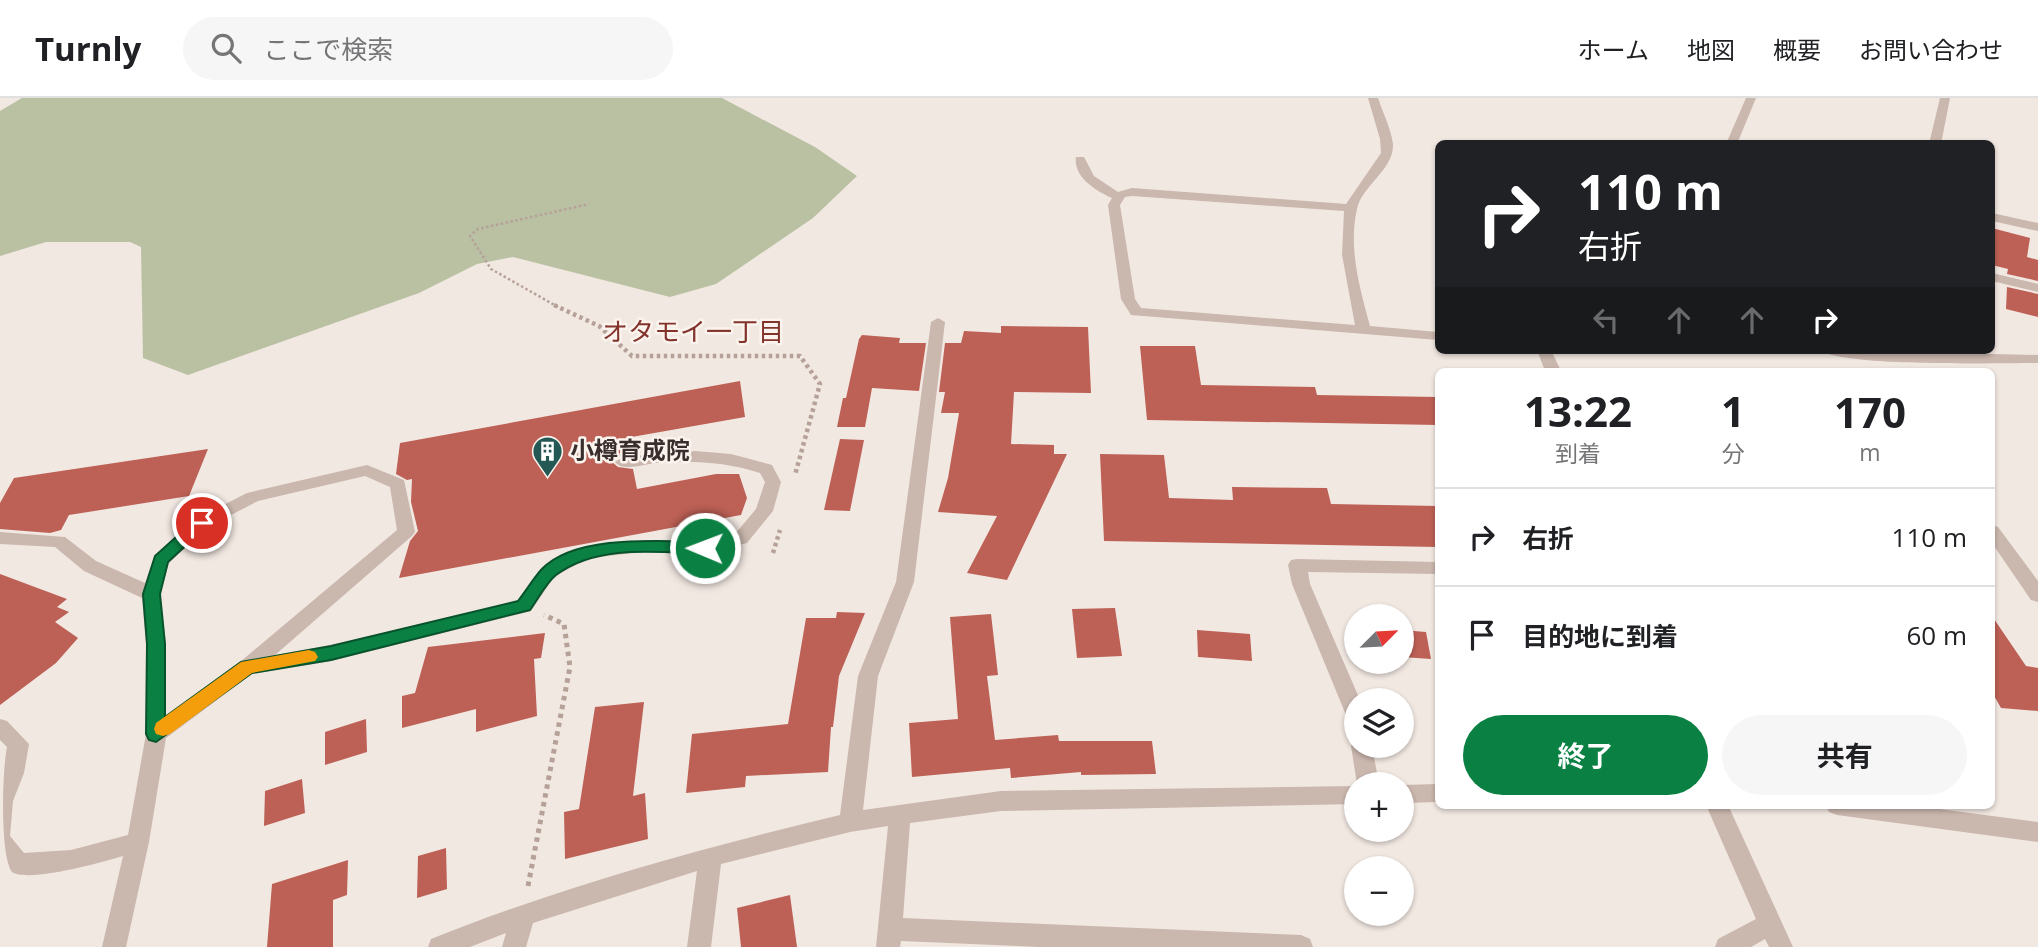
<!DOCTYPE html>
<html lang="ja">
<head>
<meta charset="utf-8">
<style>
  :root { --surface:#fff; --page:#f6f6f6; --text:#202124; --muted:#757577; --line:#e0e0e0; --accent:#0b8043 }
  body { margin:0; font-family:"Open Sans","Noto Sans JP",sans-serif; background:var(--page); color:var(--text); height:100vh; display:flex; flex-direction:column; font-size:26px; white-space:nowrap }
  * { box-sizing:border-box; margin:0 }
  p { font-size:23px; color:var(--muted) }
  .icon { flex:none; width:38px; height:38px; fill:none; stroke:currentColor; stroke-width:2; stroke-linecap:round; stroke-linejoin:round }
  .map { position:relative; flex:1; overflow:hidden }
  .side { position:absolute; left:1435px; top:270px; width:560px; height:441px; display:flex; flex-direction:column; background:var(--surface); border-radius:10px; box-shadow:0 2px 5px #0004 }
  .side>* { flex:none }
  .top-card { position:absolute; left:1435px; top:42px; width:560px; height:214px; border-radius:10px; box-shadow:0 2px 5px #0004; background:#202124; color:#fff; overflow:hidden }
  .needle { width:46px; rotate:66deg }
  .controls { position:absolute; left:1344px; top:506px; display:grid; gap:14px }
  .controls a { display:grid; place-items:center; width:70px; height:70px; border-radius:50%; background:var(--surface); box-shadow:0 2px 5px #0004; font-size:35px }
  .pin { position:absolute; display:grid; place-items:center; width:60px; height:60px; color:#fff; margin:-30px; border:4px solid #fff; border-radius:50%; box-shadow:0 2px 7px #0007 }
  .me { position:absolute; width:77px; margin:-38px; rotate:271deg; stroke-linejoin:round; filter:drop-shadow(0 0 5px #0008) }
  .turn { display:flex; align-items:center; gap:24px; height:147px; padding:0 28px; font-size:32px }
  .turn .icon { width:91px; height:91px; stroke-width:2.5 }
  .turn b { display:block; font-size:49px; line-height:60px }
  .lanes { display:flex; align-items:center; height:66px; padding:0 28px; background:#0003; justify-content:center; gap:35px; direction:ltr }
  .lanes .off { opacity:.35 }
  .eta { display:flex; justify-content:space-evenly; align-items:center; height:119px; text-align:center }
  .eta b { font-size:42px; font-weight:700; line-height:49px }
  .cta { display:flex; gap:14px; margin-top:auto; padding:14px 28px }
  .cta a { flex:1; height:80px; border-radius:42px; background:var(--accent); color:#fff; font-size:28px; font-weight:700; line-height:80px; text-align:center }
  .cta a+a { background:var(--page); color:var(--text) }
  ul { padding:0; list-style:none }
  li { display:flex; align-items:center; gap:21px; height:98px; padding:0 28px; border-top:2px solid var(--line) }
  li div { flex:1 }
  li b { display:block; font-size:26px }
  li em { font-style:normal }
  header { display:flex; align-items:center; gap:42px; box-sizing:border-box; height:98px; padding:0 35px; background:var(--surface); border-bottom:2px solid var(--line) }
  header strong { font-size:33px }
  nav { display:flex; gap:38px; margin-inline-start:auto; font-size:24px }
  .search { width:490px; height:63px; background:var(--page); display:flex; align-items:center; gap:18px; box-sizing:border-box; padding:0 24px; border-radius:38px; color:var(--muted); font-size:26px }
  .map>svg:first-child { display:block }
</style>
</head>
<body>
<header>
<strong>Turnly</strong>
<div class="search"><svg class="icon" aria-label="search" viewBox="0 0 24 24"><circle cx="10" cy="10" r="6"/><path d="M15 15l6 6"/></svg>ここで検索</div>
<nav><a>ホーム</a><a>地図</a><a>概要</a><a>お問い合わせ</a></nav>
</header>
<div class="map">
<svg width="2038" height="849" viewBox="0 0 2038 849">
  <rect width="100%" height="100%" fill="#f2e8e2"/>
  <!-- green -->
  <path fill="#bac0a2" d="M22 0H722L815 49 857 78 813 120 716 186 670 199 513 159 477 166 419 195 188 277 143 260 141 149 130 144H46L0 158V13Z"/>
  <!-- building -->
  <g fill="#bd6055">
    <path d="M1992 130 2030 140 2027 159 2038 162V183L2007 176 2008 171 1992 167Z"/>
    <path d="M2007 189 2038 196V219L2006 211Z"/>
    <path d="M1001 228 1088 229 1091 295 1014 294 1011 346 1054 347V356H1067L1007 482 967 475 997 418 938 414 948 380 959 315H941L945 294H939L945 245H961L964 233 1001 235Z"/>
    <path d="M862 237 900 240 899 245H926L919 293 872 290 865 329H837L843 300H846L859 241Z"/>
    <path d="M1140 248H1195L1201 287 1315 289 1317 297 1438 299V327L1147 322Z"/>
    <path d="M740 283 745 319 626 340 629 356 622 357 612 364 618 369 633 371 637 391 716 376H739L747 400 741 417 399 480 410 443 418 433 411 404 412 381 407 382 396 376 400 345Z"/>
    <path d="M840 341 864 342 850 413 824 412Z"/>
    <path d="M208 351 189 398 69 417 61 432 50 435 0 431V405L14 380Z"/>
    <path d="M1100 356 1164 357 1169 400 1233 402 1232 389 1327 390 1331 406 1438 408V449L1104 443Z"/>
    <path d="M0 476 67 501 57 509 69 514 55 524 78 540 56 565 0 607Z"/>
    <path d="M1115 510 1122 558 1077 560 1072 511Z"/>
    <path d="M837 514 865 515 839 578 833 629H831L828 674 746 678 745 689 686 695 692 636 788 626 806 520H836Z"/>
    <path d="M991 516 998 577 987 578 995 642 1058 637 1059 643H1152L1156 676 1081 677V674L1011 680 1010 670 912 679 909 625 958 621 950 519Z"/>
    <path d="M1992 518 2026 568 2038 570V613L2001 610 1992 594Z"/>
    <path d="M1197 532 1250 536 1252 563 1198 559Z"/>
    <path d="M1402 532 1426 534 1431 561 1402 559Z"/>
    <path d="M545 535 541 560 534 561 537 618 476 634V611L402 630V598L415 595 428 549Z"/>
    <path d="M644 604 633 698 645 695 648 741 565 761 564 714 579 711 595 609Z"/>
    <path d="M366 621 367 654 325 667V634Z"/>
    <path d="M302 681 305 715 264 728 265 693Z"/>
    <path d="M446 750 447 791 417 800 418 758Z"/>
    <path d="M348 762 347 797 333 802V849H267L272 786Z"/>
    <path d="M790 797 797 849H741L737 810Z"/>
  </g>
  <g fill="none" stroke-linecap="round" stroke-linejoin="round">
    <!-- path-far2 -->
    <path stroke="#b5a198" stroke-width="2.5" stroke-dasharray="2.5 2.5" stroke-linecap="butt" d="M558 209 491 171 470 138 478 131 589 106"/>
    <!-- path-far1 -->
    <g stroke="#b5a198" stroke-width="4.5" stroke-dasharray="3.5 3.5" stroke-linecap="butt">
      <path d="M554 207 599 228 632 258H800L820 286 795 377"/>
      <path d="M773 455 780 432"/>
    </g>
    <!-- path -->
    <path stroke="#b5a198" stroke-width="5" stroke-dasharray="4.5 4.5" stroke-linecap="butt" d="M528 788 570 569 564 526 544 517"/>
    <!-- minor -->
    <g fill="#cab7ae" fill-rule="evenodd">
      <path d="M1368 0H1378C1383 15 1391 31 1393 46 1394 72 1362 87 1357 111 1348 150 1360 191 1370 228L1438 234V242L1131 217 1121 201 1108 107 1112 100C1096 93 1073 79 1076 59H1084L1094 78 1118 94 1132 90 1346 106 1381 55 1380 41ZM1132 98 1344 113 1342 157 1355 227 1141 210 1135 201 1120 107 1125 99Z"/>
      <path d="M1746 0H1756L1737 46H1726Z"/>
      <path d="M1940 0H1950L1941 46H1929Z"/>
      <path d="M1992 115 2038 125V133L1992 123Z"/>
      <path d="M1992 175 2038 186V194L1992 183Z"/>
      <path d="M938 220 945 224 914 484 878 578 863 712 1001 693 1356 688V706L1001 713 910 725 903 820 1301 837 1310 841 1313 849H1039L901 843 900 849H876L888 728 850 734 721 766 711 849H687L697 773 533 825 526 849H502L506 835 470 849H428L431 841C564 788 701 750 840 717L858 578 896 484 931 224Z"/>
      <path d="M1537 252H1551L1561 273H1545Z"/>
      <path d="M1821 252 2038 257V265C2004 265 1839 269 1821 252Z"/>
      <path d="M695 353 731 356 772 367 781 384 773 413 747 445 705 456 644 454 588 460 554 479 531 513 331 563 252 576 166 640 149 744 126 849H102L123 758C103 764 29 785 12 774 0 758 2 674 7 649L0 642V621L7 623 29 646 24 675 13 703 10 738 24 755 71 752 128 737 146 636V546L142 500 84 473 55 449 0 446V434L65 439 96 463 145 485 155 457 196 421 247 395 367 367 404 382 415 434 412 438 275 557 331 547 518 503 542 469 578 450 644 442 705 444 735 436 756 411 765 384 760 375C726 364 691 362 656 365 644 366 623 374 615 364L623 359ZM365 378 390 389 397 432 240 564 166 617V546L160 496 169 465 208 429 258 403Z"/>
      <path d="M1992 427 1998 429 2038 483V504L2031 502 1992 445Z"/>
      <path d="M1297 461 1438 464V476L1308 474 1310 486 1360 602H1356V625L1349 623 1346 617 1292 486 1288 467 1291 462Z"/>
      <path d="M1356 641V648H1372L1379 686H1357L1351 648Z"/>
      <path d="M1438 686V704L1402 705V687Z"/>
      <path d="M1706 707H1728L1793 849H1769L1765 841 1751 849H1715L1718 841 1756 821Z"/>
      <path d="M1826 707H1909L2038 724V744L1837 717 1829 714Z"/>
    </g>
  </g>
  <!-- route -->
  <path fill="#0b8043" stroke="#07532c" stroke-width="2" d="M202 419 210 425 168 464 160 496 165 546V619L241 564 331 548 518 503C526 493 533 481 541 472 574 436 660 443 705 444L714 450 705 456C657 454 597 446 556 477 546 485 538 501 530 512L331 562 252 575 156 644 149 642 146 636 147 546 143 496 155 458 196 421Z"/>
  <!-- slow -->
  <path fill="#f59e0b" d="M309 552 315 554 318 559 315 563 252 575 170 636 163 638 156 636 154 631 156 625 241 564Z"/>
  <!-- icons -->
  <defs>
    <symbol id="building-pin" viewBox="-11 -11 22 30"><path d="M0 17L-7.5 6A9.5 9.5 0 1 1 7.5 6Z" fill="#245854" stroke="#faf3ee"/><path d="M-4-6H4V6H1V3H-1V6H-4ZM-2.5-4.3h1.7v1.8h-1.7ZM.8-4.3h1.7v1.8H.8ZM-2.5-1h1.7V.8h-1.7ZM.8-1h1.7V.8H.8Z" fill="#fff"/></symbol>
  </defs>
  <g fill-rule="evenodd">
    <use href="#building-pin" x="530" y="336" width="35" height="47"/>
  </g>
  <g text-anchor="middle" stroke-width="5" stroke-linejoin="round" paint-order="stroke">
    <!-- poi labels -->
    <g font-size="24" font-weight="bold" fill="#392e2c" stroke="#faf3ee" text-anchor="start">
      <text x="570" y="361">小樽育成院</text>
    </g>
    <!-- neighbourhood labels -->
    <g font-size="26" fill="#82342b" stroke="#faf3ee">
      <text x="693" y="243">オタモイ一丁目</text>
    </g>
  </g>
</svg>
<div class="controls">
<a><svg class="needle" viewBox="-14 -14 28 28"><path d="M0-13l5 13h-10z" fill="#e53935"/><path d="M0 13l5-13h-10z" fill="#757577"/></svg></a>
<a><svg class="icon" aria-label="layers" viewBox="0 0 24 24"><path d="M12 4l9 5-9 5-9-5zM3 14l9 5 9-5"/></svg></a>
<a>+</a>
<a>−</a>
</div>
<div class="pin" style="left:202px;top:425px;background:#d93025"><svg class="icon" aria-label="arrive" viewBox="0 0 24 24"><path d="M6 21V4h12l-3 4 3 4H6"/></svg></div>
<svg class="me" style="left:705px;top:450px" viewBox="-20 -20 40 40"><circle r="17" fill="#0b8043" stroke="#fff" stroke-width="3"/><path d="M0-11L8 9 0 5-8 9z" fill="#fff"/></svg>
<div class="top-card">
<div class="turn"><svg class="icon" aria-label="right" viewBox="0 0 24 24"><path d="M7 20v-9h11M14 6l5 5-5 5"/></svg><div><b>110 m</b>右折</div></div>
<div class="lanes"><svg class="icon off" aria-label="left" viewBox="0 0 24 24"><path d="M17 20v-9H6M10 6l-5 5 5 5"/></svg><svg class="icon off" aria-label="ahead" viewBox="0 0 24 24"><path d="M12 20V5M6 11l6-6 6 6"/></svg><svg class="icon off" aria-label="ahead" viewBox="0 0 24 24"><path d="M12 20V5M6 11l6-6 6 6"/></svg><svg class="icon" aria-label="right" viewBox="0 0 24 24"><path d="M7 20v-9h11M14 6l5 5-5 5"/></svg></div>
</div>
<section class="side">
<div class="eta">
<div><b>13:22</b><p>到着</p></div>
<div><b>1</b><p>分</p></div>
<div><b>170</b><p>m</p></div>
</div>
<ul>
<li><svg class="icon" aria-label="right" viewBox="0 0 24 24"><path d="M7 20v-9h11M14 6l5 5-5 5"/></svg><div><b>右折</b></div><em>110 m</em></li>
<li><svg class="icon" aria-label="arrive" viewBox="0 0 24 24"><path d="M6 21V4h12l-3 4 3 4H6"/></svg><div><b>目的地に到着</b></div><em>60 m</em></li>
</ul>
<div class="cta"><a>終了</a><a>共有</a></div>
</section>
</div>
</body>
</html>
